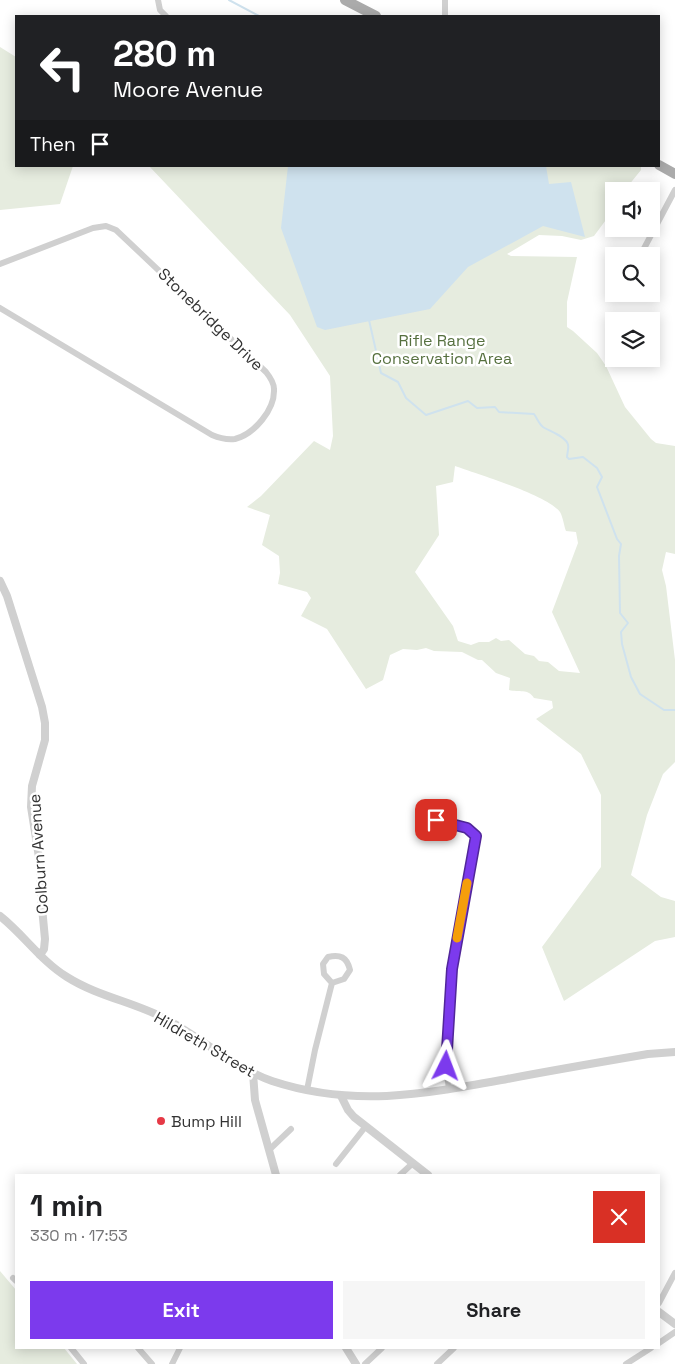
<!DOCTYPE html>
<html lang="en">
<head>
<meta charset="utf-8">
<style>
  :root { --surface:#fff; --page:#f6f6f6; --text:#202124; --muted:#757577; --accent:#7c3aed }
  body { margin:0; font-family:"Space Grotesk",sans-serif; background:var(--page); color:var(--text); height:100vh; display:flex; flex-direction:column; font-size:19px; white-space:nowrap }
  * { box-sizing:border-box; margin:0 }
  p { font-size:16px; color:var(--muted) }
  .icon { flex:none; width:28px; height:28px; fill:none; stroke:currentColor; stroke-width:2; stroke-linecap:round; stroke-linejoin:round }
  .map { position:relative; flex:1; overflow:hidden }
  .sheet { position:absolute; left:15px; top:1174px; width:645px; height:175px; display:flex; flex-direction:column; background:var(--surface); border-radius:0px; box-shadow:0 2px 12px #0003 }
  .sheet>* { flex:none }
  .banner { position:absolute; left:15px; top:15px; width:645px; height:152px; border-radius:0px; box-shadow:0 2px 12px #0003; background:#202124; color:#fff; overflow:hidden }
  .tools { position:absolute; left:605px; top:182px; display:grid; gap:10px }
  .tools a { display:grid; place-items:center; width:55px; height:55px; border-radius:0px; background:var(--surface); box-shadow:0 2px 12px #0003; font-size:25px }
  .pin { position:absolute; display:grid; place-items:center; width:42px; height:42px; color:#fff; margin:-21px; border-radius:10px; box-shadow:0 2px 8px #0006 }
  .me { position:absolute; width:55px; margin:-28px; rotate:3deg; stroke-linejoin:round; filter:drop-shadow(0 0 4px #0008) }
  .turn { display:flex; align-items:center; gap:18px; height:105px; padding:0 15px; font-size:22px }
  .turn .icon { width:65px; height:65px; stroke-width:2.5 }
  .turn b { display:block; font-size:35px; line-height:42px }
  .then { display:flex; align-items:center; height:48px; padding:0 15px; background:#0003; gap:10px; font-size:19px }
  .round { display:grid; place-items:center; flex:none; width:52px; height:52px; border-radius:0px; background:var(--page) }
  .head { display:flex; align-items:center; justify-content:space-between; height:85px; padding:0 15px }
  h1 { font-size:30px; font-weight:700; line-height:38px }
  .primary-button { display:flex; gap:10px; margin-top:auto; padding:10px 15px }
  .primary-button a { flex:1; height:58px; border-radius:0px; background:var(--accent); color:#fff; font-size:20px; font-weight:700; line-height:58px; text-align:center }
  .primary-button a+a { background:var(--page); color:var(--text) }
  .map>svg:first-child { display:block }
</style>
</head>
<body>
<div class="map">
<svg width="675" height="1364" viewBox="0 0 675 1364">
  <rect width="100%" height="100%" fill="#fff"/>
  <!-- green -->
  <g fill="#e6ecdf" fill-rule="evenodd">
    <path d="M0 47 16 57V166H73L60 204 0 210Z"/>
    <path d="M149 166H641V170L624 191H614V209L594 236 581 240 562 236 539 235 507 254 511 256 577 257 567 302V327L573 331 597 353 606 366 625 407 651 439 656 443 675 446V554L666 552 662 570 666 586 675 660V762L663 774 647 815 631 875 661 897 675 901V937L655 941 564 1001 542 947 601 867V795L581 754 536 719 553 708 552 701 534 698C528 688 519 693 509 690L510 678 496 673 482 660H478L462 652 434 651 426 648 417 650 403 649 390 655 383 680 366 689 327 629 301 616 311 598 307 592 278 584 280 573 279 556 262 545 270 515 247 507 261 496 314 441 330 450 333 436 330 376 290 315ZM455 466C477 474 548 495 560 512 563 517 564 526 566 531L576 532 578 543 552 612 580 673 559 671 548 662 539 661 534 656 525 654 509 640 501 641 496 638 489 642H479L471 645 458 641 453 626 415 572 439 535 436 486 453 482Z"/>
    <path d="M0 1271 16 1290V1348H64L77 1364H0Z"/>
  </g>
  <!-- water -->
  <path fill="#cfe2ee" d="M288 166H546L549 184 571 182 585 237 543 226 468 267 430 309 325 330 317 327 281 228Z"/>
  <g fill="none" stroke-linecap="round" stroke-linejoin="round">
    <!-- stream -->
    <g stroke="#cfe2ee" stroke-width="2">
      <path d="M229 0 259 16"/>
      <path d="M369 320 381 373 398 382 406 398 426 415 468 401 477 408 495 407 499 412 534 414C537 418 539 424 543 427 549 431 567 437 568 445 569 448 567 454 567 457L569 459 583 457 597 468 602 477 597 487 617 539 621 544 619 556 620 613 628 623 621 632 622 644 631 677 640 694 664 710H675"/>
    </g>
    <!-- minor -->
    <g stroke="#d0d0d0" stroke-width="6">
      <path d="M158 0 160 10 166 16"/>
      <path d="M445 16V0"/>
      <path d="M640 256 675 190"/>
      <path d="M0 264 93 228 106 226 116 230 266 372C270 377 274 383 274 389 275 410 254 434 235 439 226 440 219 438 212 435L0 308"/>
      <path d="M436 820 467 828 476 836 452 969 446 1066 449 1089"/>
      <path d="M307 1090 315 1050 332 983 324 974 323 964 328 957C340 954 347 957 350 970L344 979 332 983"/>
      <path d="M269 1150 291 1129"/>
      <path d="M336 1164 366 1126"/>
      <path d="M400 1175 413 1163"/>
      <path d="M13 1278 16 1281"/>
      <path d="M659 1303 675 1273"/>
      <path d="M659 1343 675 1332"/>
      <path d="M71 1348 84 1364"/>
      <path d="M138 1348 152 1364"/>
      <path d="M172 1364 180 1348"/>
      <path d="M365 1364 382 1348"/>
      <path d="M437 1364 454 1348"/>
      <path d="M626 1364 651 1348"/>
    </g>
    <!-- tertiary -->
    <g stroke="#d0d0d0" stroke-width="8">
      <path d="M0 581 7 596 42 707 45 723V740L32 786 31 807 40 864 41 897 45 939 44 949 40 955"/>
      <path d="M0 916C24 935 41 961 67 977 97 996 133 1002 164 1018 201 1037 232 1067 272 1081 354 1108 425 1094 507 1079 554 1070 601 1062 648 1054L675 1052"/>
      <path d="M253 1073 255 1100 276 1175"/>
      <path d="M341 1096 348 1110 354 1117 428 1175"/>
      <path d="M659 1312 675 1324"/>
      <path d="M346 1348 356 1364"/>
    </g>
    <!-- primary -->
    <g stroke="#ababab" stroke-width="10">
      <path d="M345 0 376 16"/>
      <path d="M659 165 675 174"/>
    </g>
  </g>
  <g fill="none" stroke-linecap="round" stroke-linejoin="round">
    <defs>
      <path id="route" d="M436 820 467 828 476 836 452 969 446 1066"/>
    </defs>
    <!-- route casing -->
    <use href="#route" stroke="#51269a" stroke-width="12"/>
    <!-- route -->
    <use href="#route" stroke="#7c3aed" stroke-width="9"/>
    <!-- slow -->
    <path stroke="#f59e0b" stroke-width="9" d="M457 938 467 883"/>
  </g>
  <!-- markers -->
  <circle fill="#e63946" stroke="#fff" stroke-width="2" cx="161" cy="1121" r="5"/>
  <g text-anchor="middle" stroke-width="5" stroke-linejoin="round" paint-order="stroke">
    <!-- street labels -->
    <g font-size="16" fill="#333" stroke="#fff">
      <text transform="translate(211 319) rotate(44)" y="6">Stonebridge Drive</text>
      <text transform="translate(38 854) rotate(-94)" y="6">Colburn Avenue</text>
      <text transform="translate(205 1044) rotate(30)" y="6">Hildreth Street</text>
    </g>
    <!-- park labels -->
    <g font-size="16" fill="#56703f" stroke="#fff">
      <text x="442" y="346">Rifle Range<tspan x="442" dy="18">Conservation Area</tspan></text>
    </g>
    <!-- poi labels -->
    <g font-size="16" fill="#333" stroke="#fff" text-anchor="start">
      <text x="171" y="1127">Bump Hill</text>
    </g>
  </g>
</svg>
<div class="tools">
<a><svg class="icon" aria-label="sound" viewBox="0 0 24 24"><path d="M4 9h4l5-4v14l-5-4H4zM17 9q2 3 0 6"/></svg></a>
<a><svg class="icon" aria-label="search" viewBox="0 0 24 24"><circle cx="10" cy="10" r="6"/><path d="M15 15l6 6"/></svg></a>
<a><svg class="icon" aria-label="layers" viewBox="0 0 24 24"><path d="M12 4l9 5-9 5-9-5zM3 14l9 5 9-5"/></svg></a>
</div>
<div class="pin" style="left:436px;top:820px;background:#d93025"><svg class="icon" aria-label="arrive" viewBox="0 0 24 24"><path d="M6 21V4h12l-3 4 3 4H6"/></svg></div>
<svg class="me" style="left:446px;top:1066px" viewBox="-20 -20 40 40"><path d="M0-17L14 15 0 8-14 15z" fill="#7c3aed" stroke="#fff" stroke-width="4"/></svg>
<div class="banner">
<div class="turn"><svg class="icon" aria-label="left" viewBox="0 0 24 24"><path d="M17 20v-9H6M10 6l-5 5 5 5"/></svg><div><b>280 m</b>Moore Avenue</div></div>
<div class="then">Then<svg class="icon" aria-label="arrive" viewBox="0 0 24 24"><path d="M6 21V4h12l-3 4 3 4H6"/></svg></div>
</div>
<section class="sheet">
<div class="head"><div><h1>1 min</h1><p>330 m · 17:53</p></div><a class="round" style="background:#d93025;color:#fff"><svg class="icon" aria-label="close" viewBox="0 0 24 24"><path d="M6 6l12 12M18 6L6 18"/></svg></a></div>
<div class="primary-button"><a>Exit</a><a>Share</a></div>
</section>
</div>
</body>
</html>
